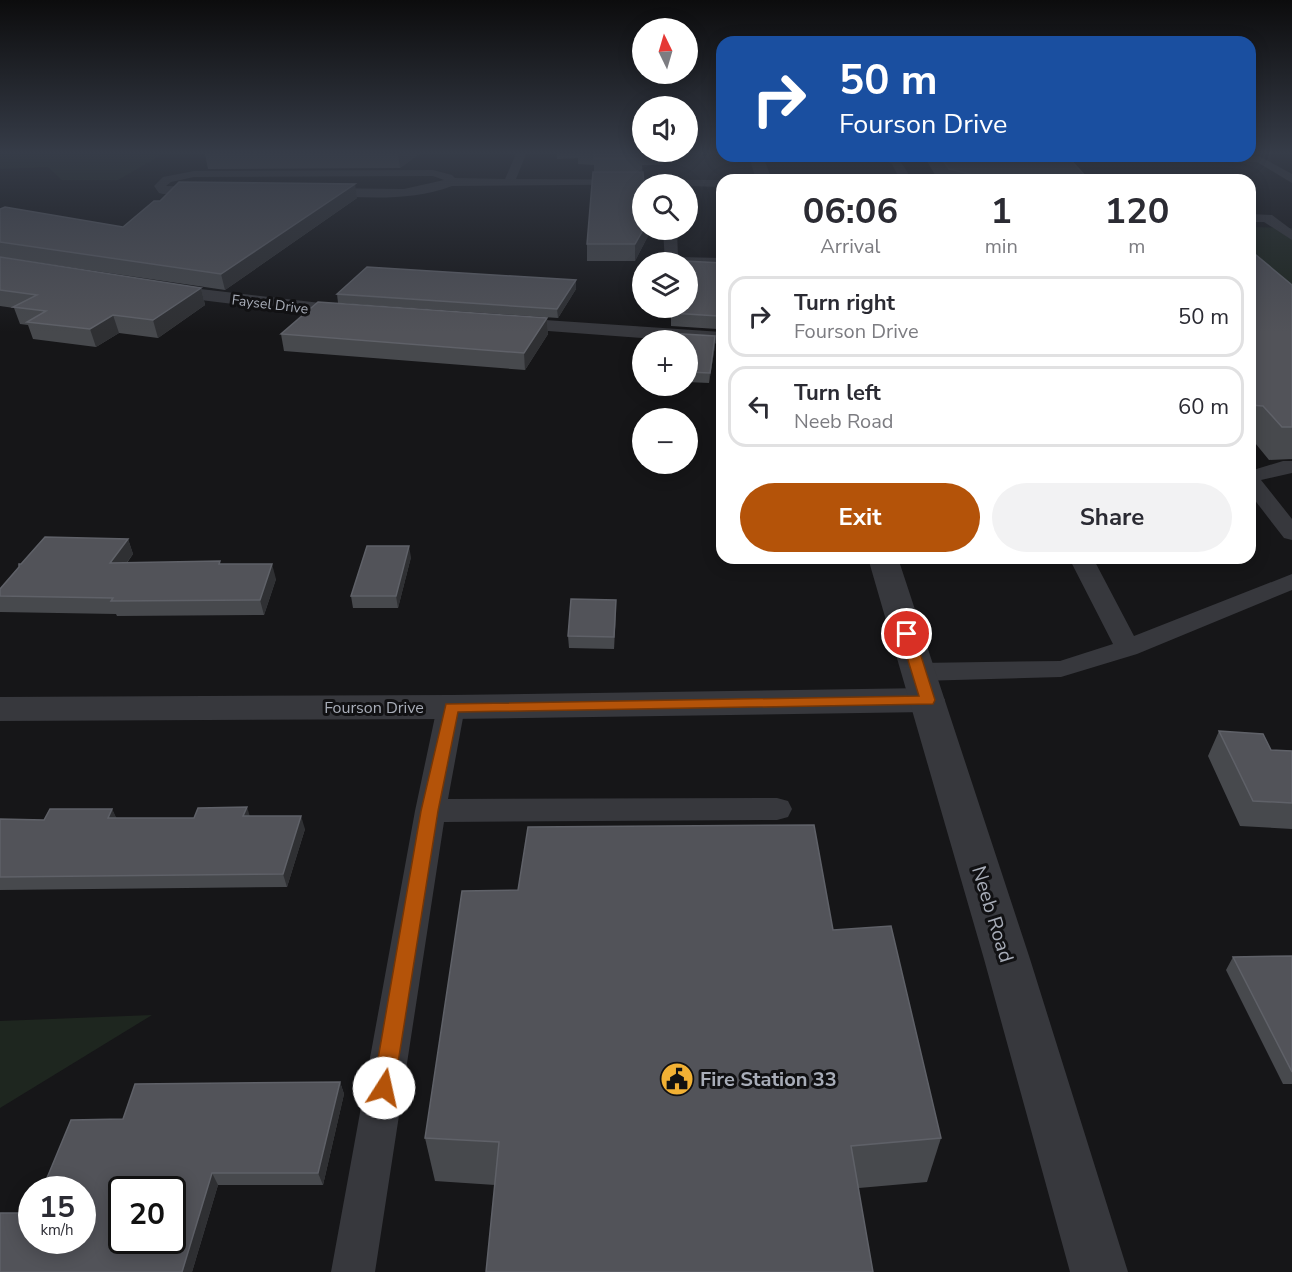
<!DOCTYPE html>
<html lang="en">
<head>
<meta charset="utf-8">
<style>
  :root { --surface:#fff; --page:#f2f2f3; --text:#2b2b33; --muted:#7c7c81; --line:#e1e1e2; --accent:#b45309 }
  body { margin:0; font-family:"Nunito Sans",sans-serif; background:var(--page); color:var(--text); height:100vh; display:flex; flex-direction:column; font-size:22px; white-space:nowrap }
  * { box-sizing:border-box; margin:0 }
  p { font-size:20px; color:var(--muted) }
  .icon { flex:none; width:33px; height:33px; fill:none; stroke:currentColor; stroke-width:2; stroke-linecap:round; stroke-linejoin:round }
  .map { position:relative; flex:1; overflow:hidden }
  .sheet { position:absolute; left:716px; top:174px; width:540px; height:390px; display:flex; flex-direction:column; background:var(--surface); border-radius:18px; box-shadow:0 3px 15px #0003 }
  .sheet>* { flex:none }
  .top-card { position:absolute; left:716px; top:36px; width:540px; height:126px; border-radius:18px; box-shadow:0 3px 15px #0003; background:#1a4fa0; color:#fff; overflow:hidden }
  .needle { width:39px; rotate:355deg }
  .buttons { position:absolute; left:632px; top:18px; display:grid; gap:12px }
  .buttons a { display:grid; place-items:center; width:66px; height:66px; border-radius:50%; background:var(--surface); box-shadow:0 3px 15px #0003; font-size:30px }
  .speed { position:absolute; left:18px; top:1176px; display:flex; gap:12px; font-size:30px; font-weight:700; text-align:center }
  .speed>* { display:grid; place-content:center; width:78px; height:78px; border-radius:50%; background:var(--surface); box-shadow:0 3px 15px #0003; line-height:1 }
  .speed small { font-size:15px; font-weight:400 }
  .speed .limit { border:3px solid #111; border-radius:9px; background:#fff; color:#111 }
  .pin { position:absolute; display:grid; place-items:center; width:51px; height:51px; color:#fff; margin:-26px; border:3px solid #fff; border-radius:50%; box-shadow:0 2px 6px #0007 }
  .me { position:absolute; width:66px; margin:-33px; rotate:10deg; stroke-linejoin:round; filter:drop-shadow(0 0 4px #0008) }
  .turn { display:flex; align-items:center; gap:21px; height:126px; padding:0 24px; font-size:27px }
  .turn .icon { width:78px; height:78px; stroke-width:2.5 }
  .turn b { display:block; font-size:42px; line-height:51px }
  .eta { display:flex; justify-content:space-evenly; align-items:center; height:102px; text-align:center }
  .eta b { font-size:36px; font-weight:700; line-height:42px }
  .action { display:flex; gap:12px; margin-top:auto; padding:12px 24px }
  .action a { flex:1; height:69px; border-radius:36px; background:var(--accent); color:#fff; font-size:24px; font-weight:700; line-height:69px; text-align:center }
  .action a+a { background:var(--page); color:var(--text) }
  ul { padding:0; list-style:none }
  li { display:flex; align-items:center; gap:18px; height:81px; margin:0 12px 9px; padding:0 12px; border:3px solid var(--line); border-radius:18px }
  li div { flex:1 }
  li b { display:block; font-size:22px }
  li em { font-style:normal }
  .map>svg:first-child { display:block }
</style>
</head>
<body>
<div class="map">
<svg width="1292" height="1272" viewBox="0 0 1292 1272">
  <rect width="100%" height="100%" fill="#161618"/>
  <!-- green -->
  <g fill="#1e261f">
    <path d="M0 154H163L118 180H62L48 167 0 169Z"/>
    <path d="M1250 227 1292 228V307L1250 268Z"/>
    <path d="M152 1015 0 1108V1021Z"/>
  </g>
  <g fill="none" stroke-linecap="round" stroke-linejoin="round">
    <!-- service -->
    <g fill="#37383d" fill-rule="evenodd">
      <path d="M516 154H526L516 179 724 180H722V187L687 186V184L452 186C410 202 366 197 322 196L316 192 322 188 404 189 444 180 433 176 194 177 171 182 166 186 208 187V193L204 194H163L159 193 154 186 163 177 194 171 433 170 452 175 455 178 505 179Z"/>
      <path d="M878 156C901 156 901 162 912 180H900L892 164Z"/>
      <path d="M1165 156H1259L1292 174V183L1257 162 1171 159Z"/>
      <path d="M1250 214 1272 215 1292 230V240L1264 222H1250Z"/>
      <path d="M663 230H677L678 257 722 258V266L665 262Z"/>
      <path d="M1283 461H1292V473L1261 480 1292 519V540L1284 538 1250 494V471Z"/>
      <path d="M1069 558H1093L1134 636 1292 574V590L1137 654 1061 677 919 681 910 678 906 672 910 666 919 663 1060 661 1113 644Z"/>
      <path d="M451 698 461 700 465 707 448 799 777 798 788 801 792 809 788 817 777 820 444 822 375 1272H331L415 811 437 707 441 700Z"/>
    </g>
    <!-- minor -->
    <g fill="#37383d" fill-rule="evenodd">
      <path d="M158 284 355 307 362 309 365 313 362 317 355 319 151 294 148 290 151 286Z"/>
      <path d="M502 317 722 332V344L495 327 492 323 495 319Z"/>
      <path d="M927 688 940 692 945 700 940 708 927 712 451 719 0 721V697L451 695Z"/>
    </g>
    <!-- tertiary -->
    <g fill="#37383d" fill-rule="evenodd">
      <path d="M749 156H763L772 180H756Z"/>
      <path d="M868 558H898L1030 959 1128 1272H1070L984 959Z"/>
    </g>
  </g>
  <!-- wall -->
  <g fill="#47494d">
    <path d="M205 154H419L400 168 208 169Z"/>
    <path d="M557 154H665L663 165H642L648 236 635 261H587V244L594 172V165L578 164V158L557 159Z"/>
    <path d="M924 156H1067L1089 180H938Z"/>
    <path d="M357 198 225 290 0 257V209L123 227 160 201Z"/>
    <path d="M1250 250 1292 285V459L1269 460 1251 438H1250Z"/>
    <path d="M0 257 201 288 205 305 158 338 119 333 96 347 33 339 28 325 20 324 14 308 0 306Z"/>
    <path d="M722 263 717 329 671 326V313Z"/>
    <path d="M576 289 558 318 338 303 337 294Z"/>
    <path d="M547 318 548 334 525 370 284 351 281 334Z"/>
    <path d="M687 340 715 346 709 383 687 382Z"/>
    <path d="M128 539 133 554 127 563 221 564 276 579 264 615 117 616 116 614 0 612V589L21 564Z"/>
    <path d="M411 557 398 608H353L351 596Z"/>
    <path d="M616 612 614 649 569 648 568 636Z"/>
    <path d="M1219 731 1271 750 1292 751V829L1240 826 1208 756Z"/>
    <path d="M112 809 116 818H194L250 816 305 829 287 887 0 890V819L44 820Z"/>
    <path d="M833 930 941 1138 927 1182 859 1188 495 1185 435 1181 425 1138Z"/>
    <path d="M1292 956V1084H1283L1226 970 1233 957Z"/>
    <path d="M340 1082 344 1094 323 1185H218L192 1272H0L32 1240 123 1119Z"/>
  </g>
  <!-- shaded-wall -->
  <g fill="#2f3033">
    <path d="M398 154H419L400 168Z"/>
    <path d="M355 184 357 198 225 290 221 274Z"/>
    <path d="M643 230H648V236L635 261V244Z"/>
    <path d="M576 280V289L558 318 557 309Z"/>
    <path d="M201 288 205 305 158 338 153 320Z"/>
    <path d="M722 288V296L717 329 718 316Z"/>
    <path d="M113 315 119 333 96 347 90 329Z"/>
    <path d="M547 318 548 334 525 370 524 353Z"/>
    <path d="M715 336V346L709 383 710 373Z"/>
    <path d="M128 539 133 554 115 578 110 563Z"/>
    <path d="M409 546 411 557 398 608 396 596Z"/>
    <path d="M272 564 276 579 264 615 260 600Z"/>
    <path d="M616 600V612L614 649V637Z"/>
    <path d="M247 807 251 820 243 816Z"/>
    <path d="M112 809 118 821 108 818Z"/>
    <path d="M301 816 305 829 287 887 283 874Z"/>
    <path d="M340 1082 344 1094 323 1185 318 1173Z"/>
    <path d="M212 1173 218 1185 192 1272H182Z"/>
  </g>
  <!-- building -->
  <g fill="#525359" stroke="#5f6168" stroke-width="1.5" fill-rule="evenodd">
    <path d="M594 154H641L642 159H594Z"/>
    <path d="M940 156H1067L1089 180H1012L1009 176H978L949 169Z"/>
    <path d="M593 172H643L644 184H642V230H643L635 244H587Z"/>
    <path d="M179 182 355 184 221 274 0 242V209L5 207 123 227 154 201H160Z"/>
    <path d="M1250 250 1292 285V427H1282L1263 406 1250 405Z"/>
    <path d="M0 257 201 288 153 320 113 315 90 329 27 322 46 311 13 307 37 295 0 290Z"/>
    <path d="M684 261 722 263V288L718 316 671 313 673 308H687V262H684Z"/>
    <path d="M367 267 576 280 557 309 337 294Z"/>
    <path d="M318 302 547 318 524 353 281 334Z"/>
    <path d="M667 333 715 336 710 373 687 372V340H665Z"/>
    <path d="M45 537 128 539 110 563 220 561 219 564H272L260 600 111 601 113 598 0 596V589L19 567V564H21Z"/>
    <path d="M367 546H409L396 596H351Z"/>
    <path d="M571 599 616 600 614 637 568 636Z"/>
    <path d="M1219 731 1263 734 1271 750 1292 751V803L1253 801Z"/>
    <path d="M247 807 243 816H301L283 874 0 877V819L44 820 50 809H112L108 818H194L198 808Z"/>
    <path d="M814 825 833 930 891 926 941 1138 851 1146 873 1272H486L499 1142 425 1138 462 891 518 890 528 827Z"/>
    <path d="M1292 956V1072L1233 957Z"/>
    <path d="M340 1082 318 1173H212L182 1272H0V1213H32V1240H82V1190H42L71 1120 123 1119 135 1084ZM122 1190H172V1240H122Z"/>
  </g>
  <!-- sky -->
  <linearGradient id="sky" x2="0" y2="1"><stop stop-color="#0c0c0d"/><stop offset="0.46" stop-color="#363c48"/><stop offset="1" stop-color="#363c48" stop-opacity="0"/></linearGradient>
  <rect width="1292" height="332" fill="url(#sky)"/>
  <!-- route -->
  <path fill="#b45309" stroke="#753606" stroke-width="1.5" d="M907 630 914 634 935 700 933 704 458 712 438 811 394 1088 391 1094 384 1097 376 1094 373 1088 421 811 446 704 919 696 900 634Z"/>
  <!-- icons -->
  <defs>
    <symbol id="civic-disc" viewBox="-11 -11 22 22"><circle r="9.5" fill="#f2b134" stroke="#111113"/><path d="M-.6-6.5H3V-4.5H.6V-3L4-1V1h2V6H-6V1h2V-1L-.6-3ZM-1.2 2.5V6h2.4V2.5Z" fill="#111"/></symbol>
  </defs>
  <g fill-rule="evenodd">
    <use href="#civic-disc" x="658" y="1060" width="38" height="38"/>
  </g>
  <g text-anchor="middle" stroke-width="6" stroke-linejoin="round" paint-order="stroke">
    <!-- far-street labels -->
    <g font-size="14" fill="#a8adb8" stroke="#111113">
      <text transform="translate(270 304) rotate(7)" y="5">Faysel Drive</text>
    </g>
    <!-- street labels -->
    <g font-size="16" fill="#a8adb8" stroke="#111113">
      <text x="374" y="713">Fourson Drive</text>
    </g>
    <!-- near-street labels -->
    <g font-size="20" fill="#a8adb8" stroke="#111113">
      <text transform="translate(993 914) rotate(73)" y="7">Neeb Road</text>
    </g>
    <!-- near-poi labels -->
    <g font-size="20" font-weight="bold" fill="#a8adb8" stroke="#111113" text-anchor="start">
      <text x="700" y="1086">Fire Station 33</text>
    </g>
  </g>
</svg>
<div class="buttons">
<a><svg class="needle" viewBox="-14 -14 28 28"><path d="M0-13l5 13h-10z" fill="#e53935"/><path d="M0 13l5-13h-10z" fill="#7c7c81"/></svg></a>
<a><svg class="icon" aria-label="sound" viewBox="0 0 24 24"><path d="M4 9h4l5-4v14l-5-4H4zM17 9q2 3 0 6"/></svg></a>
<a><svg class="icon" aria-label="search" viewBox="0 0 24 24"><circle cx="10" cy="10" r="6"/><path d="M15 15l6 6"/></svg></a>
<a><svg class="icon" aria-label="layers" viewBox="0 0 24 24"><path d="M12 4l9 5-9 5-9-5zM3 14l9 5 9-5"/></svg></a>
<a>+</a>
<a>−</a>
</div>
<div class="speed"><div>15<small>km/h</small></div><div class="limit">20</div></div>
<div class="pin" style="left:907px;top:634px;background:#d93025"><svg class="icon" aria-label="arrive" viewBox="0 0 24 24"><path d="M6 21V4h12l-3 4 3 4H6"/></svg></div>
<svg class="me" style="left:384px;top:1088px" viewBox="-20 -20 40 40"><circle r="19" fill="#fff"/><path d="M0-13L10 11 0 6-10 11z" fill="#b45309"/></svg>
<div class="top-card">
<div class="turn"><svg class="icon" aria-label="right" viewBox="0 0 24 24"><path d="M7 20v-9h11M14 6l5 5-5 5"/></svg><div><b>50 m</b>Fourson Drive</div></div>
</div>
<section class="sheet">
<div class="eta">
<div><b>06:06</b><p>Arrival</p></div>
<div><b>1</b><p>min</p></div>
<div><b>120</b><p>m</p></div>
</div>
<ul>
<li><svg class="icon" aria-label="right" viewBox="0 0 24 24"><path d="M7 20v-9h11M14 6l5 5-5 5"/></svg><div><b>Turn right</b><p>Fourson Drive</p></div><em>50 m</em></li>
<li><svg class="icon" aria-label="left" viewBox="0 0 24 24"><path d="M17 20v-9H6M10 6l-5 5 5 5"/></svg><div><b>Turn left</b><p>Neeb Road</p></div><em>60 m</em></li>
</ul>
<div class="action"><a>Exit</a><a>Share</a></div>
</section>
</div>
</body>
</html>
